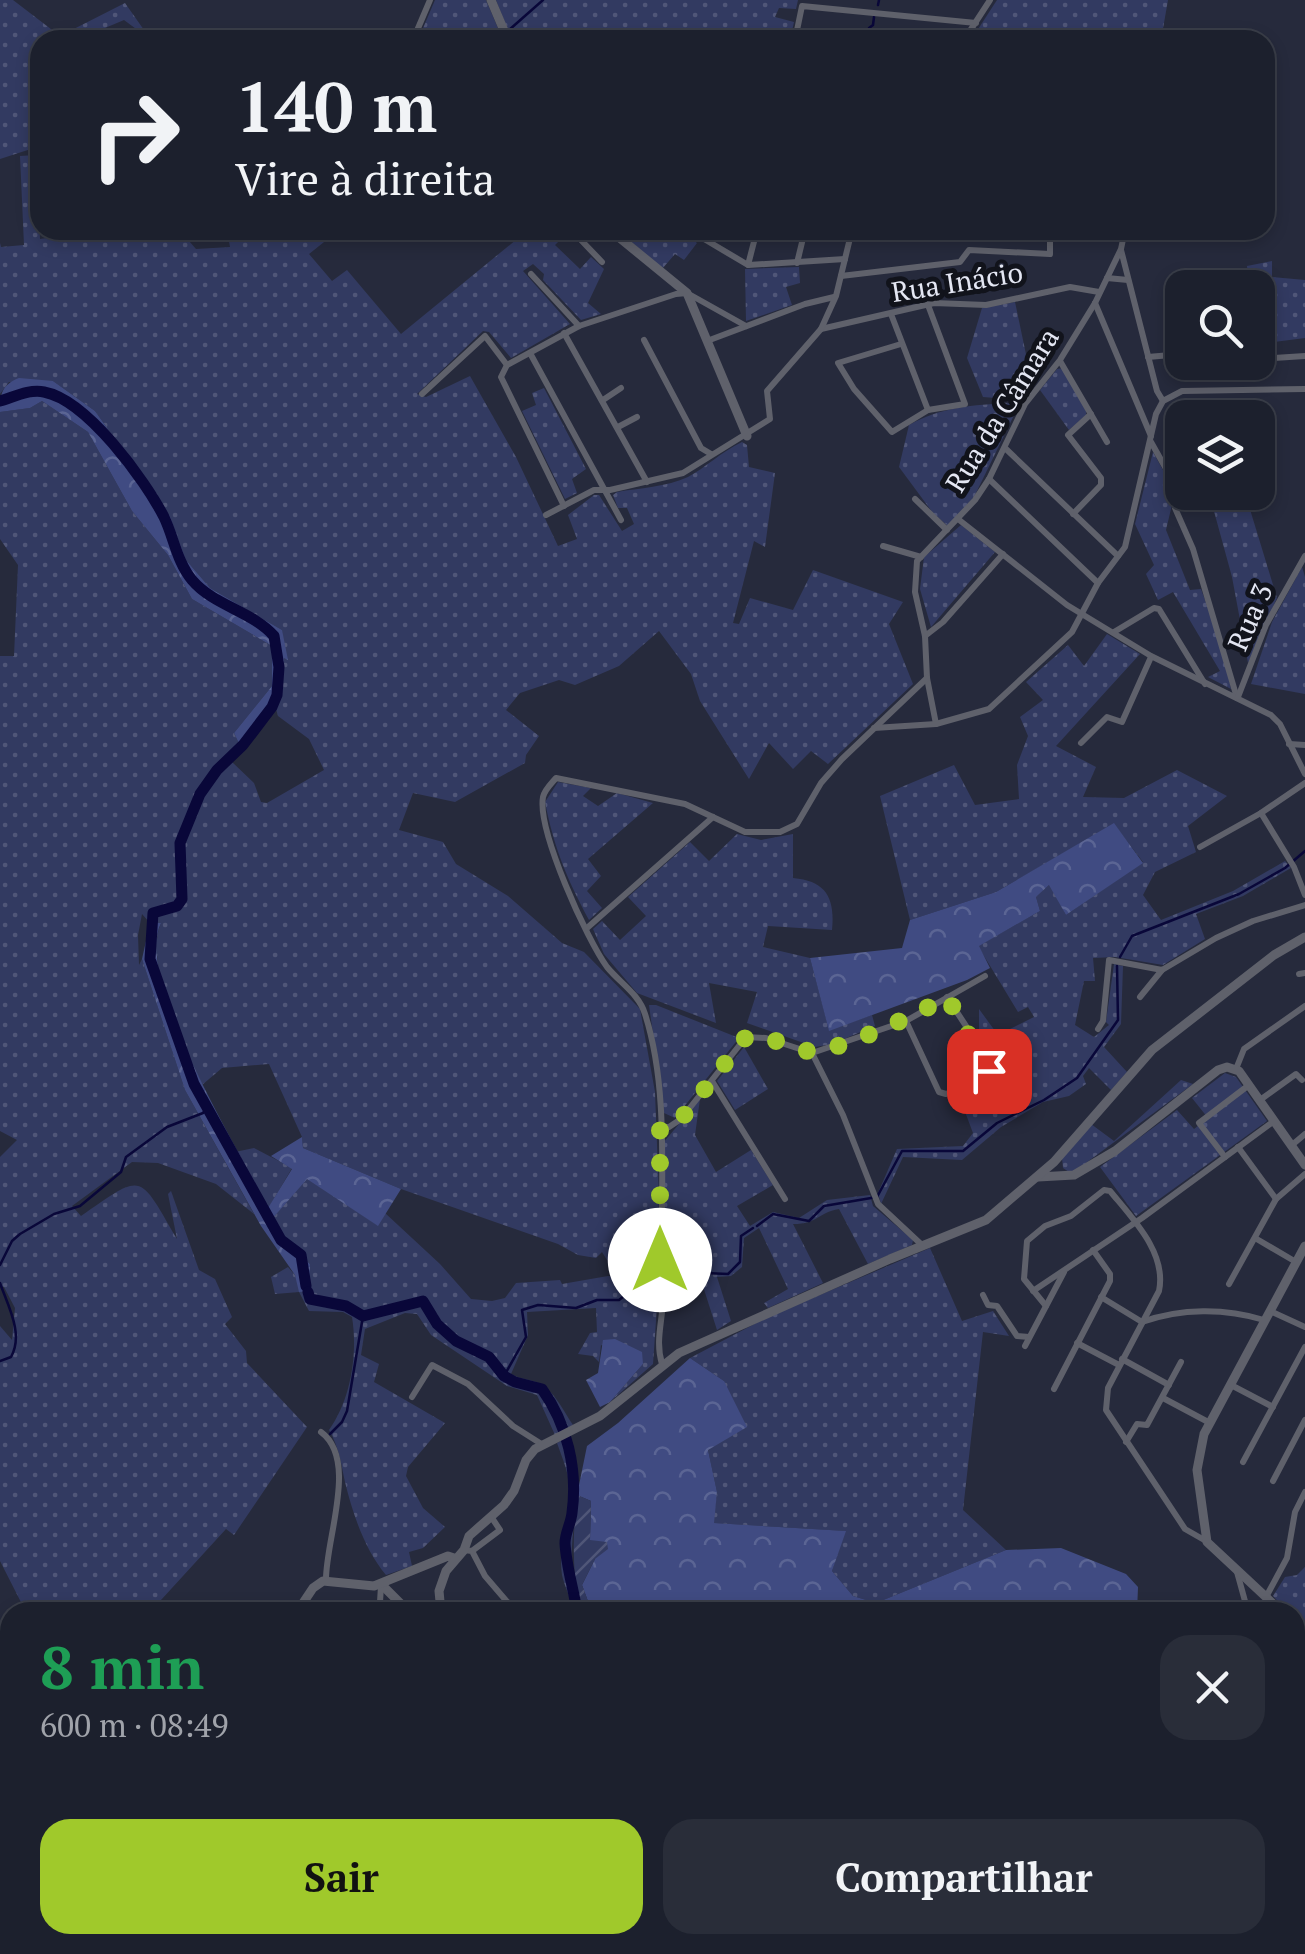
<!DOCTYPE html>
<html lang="pt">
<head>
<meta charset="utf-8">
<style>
  :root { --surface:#1c202d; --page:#292d39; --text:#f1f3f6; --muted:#a0a3aa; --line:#3a3e49; --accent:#a0c92b }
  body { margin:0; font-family:"PT Serif",serif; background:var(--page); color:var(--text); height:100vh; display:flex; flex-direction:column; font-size:38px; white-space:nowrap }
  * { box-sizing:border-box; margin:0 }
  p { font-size:32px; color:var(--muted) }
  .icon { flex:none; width:55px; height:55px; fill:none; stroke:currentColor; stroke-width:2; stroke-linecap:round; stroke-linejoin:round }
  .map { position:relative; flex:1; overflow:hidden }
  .details { position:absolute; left:0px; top:1602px; width:1305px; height:352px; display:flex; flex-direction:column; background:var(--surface); border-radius:30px 30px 0 0; box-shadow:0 5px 15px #0003,0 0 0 2px var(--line) }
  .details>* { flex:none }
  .top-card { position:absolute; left:30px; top:30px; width:1245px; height:210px; border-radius:30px; box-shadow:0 5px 15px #0003,0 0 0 2px var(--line); background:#1c202d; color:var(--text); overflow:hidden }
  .fabs { position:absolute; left:1165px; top:270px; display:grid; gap:20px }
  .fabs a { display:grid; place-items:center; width:110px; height:110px; border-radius:20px; background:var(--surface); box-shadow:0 5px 15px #0003,0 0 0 2px var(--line); font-size:50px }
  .pin { position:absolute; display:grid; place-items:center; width:85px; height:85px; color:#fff; margin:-42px; border-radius:20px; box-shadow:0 5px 15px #0006 }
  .me { position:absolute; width:110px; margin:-55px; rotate:0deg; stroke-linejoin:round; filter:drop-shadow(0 0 8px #0008) }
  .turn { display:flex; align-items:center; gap:35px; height:210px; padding:0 40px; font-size:45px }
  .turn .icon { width:130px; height:130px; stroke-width:2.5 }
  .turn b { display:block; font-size:70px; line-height:85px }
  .round { display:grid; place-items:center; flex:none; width:105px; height:105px; border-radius:30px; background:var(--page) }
  .head { display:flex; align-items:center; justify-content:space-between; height:170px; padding:0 40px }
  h1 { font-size:60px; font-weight:700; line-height:75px; color:#1e9e55 }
  .cta { display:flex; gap:20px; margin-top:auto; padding:20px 40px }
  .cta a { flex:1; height:115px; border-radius:30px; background:var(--accent); color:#111; font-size:40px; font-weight:700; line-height:115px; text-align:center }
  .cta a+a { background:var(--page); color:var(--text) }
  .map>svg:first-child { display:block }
</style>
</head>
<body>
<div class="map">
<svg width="1305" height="1954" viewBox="0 0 1305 1954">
  <defs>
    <pattern id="grass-dots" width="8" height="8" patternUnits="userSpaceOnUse" patternTransform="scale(2.5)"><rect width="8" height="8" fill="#323a61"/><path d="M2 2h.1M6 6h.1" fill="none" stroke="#505678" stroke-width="1.8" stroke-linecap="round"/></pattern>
    <pattern id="forest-crowns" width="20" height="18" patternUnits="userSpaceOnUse" patternTransform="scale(2.5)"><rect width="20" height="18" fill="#404b82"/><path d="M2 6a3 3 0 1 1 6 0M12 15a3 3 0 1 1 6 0" fill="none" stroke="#5b6594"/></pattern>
    <pattern id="garden-furrows" width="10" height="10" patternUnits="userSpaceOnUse" patternTransform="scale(2.5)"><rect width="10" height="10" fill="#323a61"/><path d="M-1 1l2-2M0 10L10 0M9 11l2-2" fill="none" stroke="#505678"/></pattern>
  </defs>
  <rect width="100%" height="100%" fill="#262a3c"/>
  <!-- grass -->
  <g fill="url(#grass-dots)">
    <path d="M0 0H13L60 36 125 3 151 40 124 20 86 36 85 40H40V146L0 159Z"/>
    <path d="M435 0H486L503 40H418Z"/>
    <path d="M496 0H798L796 9 779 8 775 17 794 22 790 40H512Z"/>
    <path d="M997 0H1168L1161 40H971Z"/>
    <path d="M36 155 40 239 100 230H187L189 241 196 249 230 247 227 230H314L324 242 309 254 332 281 347 270 401 334 528 230H570L555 245 580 269 591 257 604 269 588 303 601 314 581 320 543 280 544 274 533 264 523 271 570 324 511 358 489 332 483 331 417 394 426 397 470 376 516 457 558 546 577 539 568 515 594 495H599L622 531 634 524 627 508H618L613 495 617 492C639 488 667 487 688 477 705 468 721 452 742 442L747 445 749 467 775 473 765 547 754 541 733 623 739 624 750 598 793 610 813 570 903 602 889 624 913 684 828 764 811 751 793 769 769 743 749 779 700 701 691 674 659 631 619 666 575 685 559 680 520 693 506 710 539 736 526 755 525 763 455 802 413 793 399 830 443 842 456 864 508 896 562 943 584 952 640 1009 655 1092 659 1198 657 1248 651 1257 607 1260 602 1252 596 1258 578 1255 558 1244 401 1189 303 1148 302 1137 269 1064 222 1068 202 1085C186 1047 143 963 161 923H150L142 914 138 935 139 965 142 959 185 1090 254 1214 216 1184 158 1163 132 1162 72 1206 81 1216C144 1172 138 1172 177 1239L168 1194 171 1191 199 1270 215 1279 232 1317 225 1324 246 1351 247 1363 307 1427 234 1535 226 1529 150 1612H26L0 1561V1326L12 1340 15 1308 4 1287 0 1286V1157L17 1140 0 1131V656H14L18 565 0 539V412L30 408 42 401 88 432 132 511 168 555 192 599 272 646V686L234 733 242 750 232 762 254 783 261 802 267 803 324 770 309 739 278 716 276 709 283 679 282 630 210 588 186 560 170 516 95 411 53 381 9 382 0 394V243L1 247 24 245 20 156Z"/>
    <path d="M618 230H642L650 236 655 230H680L697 243 684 260 675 254 662 269Z"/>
    <path d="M1272 261V277L1305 280V338L1258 344V288L1249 287 1247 266Z"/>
    <path d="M799 267 800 283 786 287 792 305 746 321 745 269Z"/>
    <path d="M1015 302 1032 383 1021 400 983 397 967 358 982 308Z"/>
    <path d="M1063 368 1086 411V415L1069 430 1040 390 1057 369Z"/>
    <path d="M544 388 586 469 572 479 577 493 565 499 522 411 536 405 532 393Z"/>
    <path d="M1010 403 1017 409 974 497 948 526 933 513 899 467 909 425C941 407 973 405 1010 403Z"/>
    <path d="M1153 452 1175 492 1166 530 1190 590 1201 589 1224 652 1231 689 1208 677 1220 671 1173 592 1158 600 1146 574 1154 565 1135 524Z"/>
    <path d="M1209 493H1245L1277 598 1248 663 1232 577Z"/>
    <path d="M961 525 995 552 931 627 920 589 924 557Z"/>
    <path d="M1302 567 1305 577V694L1251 684 1272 622Z"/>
    <path d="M1107 634 1140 654 1056 746 1096 767 1083 797 1124 798 1177 770 1227 796 1188 826 1196 852 1155 872 1143 895 1161 920 1233 891 1285 861 1291 868 1243 896 1196 914 1205 939 1163 965 1115 957 1093 958 1095 981H1084L1075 1025 1094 1037 1109 1025 1106 1022 1114 964 1123 966 1121 1024 1104 1047 1127 1072 1111 1090 1089 1068 1083 1076 1086 1084 1069 1096 1043 1102 1001 1127 962 1160 903 1157 881 1204 878 1193 897 1149 963 1146 973 1133 958 1093 1015 1072 1012 1056 992 1065 979 1038V1009L998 1035 1034 1017 1028 1007 1018 1012 978 946 1040 911 1036 897 1050 884 1066 915 1143 862 1114 824 996 892 910 920 880 796 954 765 975 805 1019 799 1017 765 1028 736 1020 717 1043 700 1026 682 1068 645 1084 666Z"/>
    <path d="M558 782 591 788 583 796 598 806 617 793 653 803 588 859 601 876 587 891 602 908 589 920C567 879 554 848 545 802Z"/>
    <path d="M737 834 761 840 793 834V878C827 881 835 899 832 930L768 926 763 947 810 958 829 1030 872 1015 875 1026 832 1044 815 1047 747 1023 757 992 709 983 716 1023 637 993 604 954 593 929 602 921 620 940 646 916 628 897 690 842 709 861Z"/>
    <path d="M649 1005H656L739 1038 675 1118 664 1113Z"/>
    <path d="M744 1047 768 1089 735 1110 717 1081Z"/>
    <path d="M1225 1073 1236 1077 1267 1121 1136 1216 1100 1167 1177 1110 1194 1129 1208 1118 1192 1098Z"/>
    <path d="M1181 1080 1193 1084 1075 1171 1069 1172 1063 1168 1062 1158 1091 1124 1114 1141Z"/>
    <path d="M700 1099 695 1135 716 1172 751 1150 773 1185 737 1206 750 1226 773 1212 799 1218 827 1200 870 1195 873 1206 913 1240 912 1245 868 1264 839 1209C817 1213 818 1224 793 1224L823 1283 768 1308 764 1303 788 1289 759 1228 744 1238 742 1267 731 1276 717 1277 731 1321 717 1330 700 1277 666 1285 665 1276 663 1143Z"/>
    <path d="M254 1148 292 1168 268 1209 235 1152Z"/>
    <path d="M307 1178 377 1225 385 1213 440 1264 471 1299 492 1301 505 1298 516 1283 560 1280 562 1284 608 1276 629 1278 642 1268 659 1277 653 1364 610 1402 643 1364 601 1345 599 1362 593 1356 578 1354 590 1333 597 1332 596 1308 527 1312 528 1335 511 1374C521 1380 533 1379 542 1385 556 1394 564 1412 573 1425L555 1435 537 1395 507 1386 431 1335 417 1314 405 1313 365 1329 361 1355 379 1364 374 1382 445 1423 408 1467 406 1476 423 1508 445 1527 423 1548 409 1552 412 1566 386 1575C365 1550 353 1515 345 1482 341 1463 339 1447 329 1430 351 1399 358 1354 352 1317L343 1312 309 1311 299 1292 275 1294 271 1277 288 1267 295 1275 300 1288 310 1264 282 1237 273 1218Z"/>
    <path d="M930 1248 962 1321 993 1311 1009 1336 983 1332 963 1510 1006 1550 876 1603 853 1596 832 1571 845 1531 713 1523 717 1492 708 1450 724 1381 690 1358 766 1318Z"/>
    <path d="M568 1437 578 1469 571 1559 579 1612H574C572 1601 564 1585 562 1575 558 1549 568 1522 570 1496 571 1478 563 1460 557 1443Z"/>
    <path d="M1305 1567V1627L1295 1618V1612H1288L1273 1596 1285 1577 1297 1575Z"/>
    <path d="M1295 1628 1305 1637V1740L1295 1730Z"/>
    <path d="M100 1945H216L221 1954H97Z"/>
  </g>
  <!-- forest -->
  <g fill="url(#forest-crowns)">
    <path d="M19 378 53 381 95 411 170 516 186 560 210 588 282 630 288 660 284 658C282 702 269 719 243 752L234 733 272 686V646L192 599 168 555 132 511 88 432 42 401 30 408 0 412C0 395 1 385 19 378Z"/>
    <path d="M1114 823 1143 863 1066 915 1049 885 1036 897 1040 911 979 946 990 968 967 980 829 1031 810 958 902 948 910 920 996 892Z"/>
    <path d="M150 923H161C133 980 241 1153 268 1208L292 1169 271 1156 302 1137 303 1148 401 1189 378 1226 307 1179 273 1218 282 1237 310 1264 309 1291 299 1292 295 1275 261 1226 185 1090 142 959Z"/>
    <path d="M615 1339 642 1352 643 1364 610 1402 600 1407 586 1380 598 1373 603 1340Z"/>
    <path d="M690 1358 724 1381 747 1427 708 1450 717 1492 714 1523 846 1531 832 1571 853 1596 876 1603 1006 1550 1061 1548 1126 1574 1138 1587 1137 1612H592L582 1585 595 1559 590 1540 591 1501 577 1495 587 1446 618 1423Z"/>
  </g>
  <!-- garden -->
  <path fill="url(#garden-furrows)" d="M577 1495 591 1501 590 1540 607 1542 608 1549 595 1559 582 1585 592 1612H579C573 1570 572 1538 577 1495Z"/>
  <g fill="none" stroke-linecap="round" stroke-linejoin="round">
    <!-- stream -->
    <g stroke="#090739" stroke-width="2.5">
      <path d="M878 5 879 0"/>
      <path d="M869 28 873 25 874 17"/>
      <path d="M509 30 543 0"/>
      <path d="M495 40 501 37"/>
      <path d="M1120 957 1132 936 1239 894 1285 868 1305 851"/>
      <path d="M757 1226 773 1214 809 1221 824 1206 877 1197 902 1151H963L997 1123 1044 1100 1077 1078 1118 1020 1117 966"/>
      <path d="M0 1265 12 1241 20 1234 54 1214 80 1206 121 1172 126 1157 167 1127 203 1113 207 1107"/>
      <path d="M0 1283C8 1306 24 1334 11 1357L0 1361"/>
      <path d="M504 1376 526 1337 522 1310 538 1305 576 1308 597 1300H619L633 1289 655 1283 705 1273 728 1274 740 1262 741 1236 753 1228"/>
      <path d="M330 1434 342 1422 347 1411 363 1316"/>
      <path d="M1295 1868 1305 1880"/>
    </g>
    <!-- river -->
    <g stroke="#090739" stroke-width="11">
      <path d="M0 401C14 397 29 389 44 392 87 400 145 480 164 517 174 538 177 562 192 580 214 606 252 611 274 636L279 667 277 695 272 707 243 745 217 770 200 794 180 843 182 899 177 906 153 913 150 959 194 1084 281 1240 301 1255 306 1286"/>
      <path d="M308 1292 310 1299 346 1306 363 1316 423 1301 437 1324 456 1341 489 1357 504 1376 515 1382 542 1389C567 1424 578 1469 572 1513 571 1523 565 1533 565 1543 566 1566 574 1590 577 1612"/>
      <path d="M622 1954 633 1952 642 1945"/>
    </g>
    <!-- minor -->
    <g stroke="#5f616b" stroke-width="6">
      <path d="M413 40 430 0"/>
      <path d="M795 40 802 6 976 23"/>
      <path d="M964 40 990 0"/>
      <path d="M579 230 580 239 602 262"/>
      <path d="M689 230 748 265 845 259"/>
      <path d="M1121 250 1157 391 1163 401"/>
      <path d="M797 263 805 230"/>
      <path d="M748 265 757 230"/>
      <path d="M531 274 579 326"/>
      <path d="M841 276 960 262 969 250 1050 254V230"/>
      <path d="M1107 278 1128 280"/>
      <path d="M1095 303 1151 436"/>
      <path d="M891 314 928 410"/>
      <path d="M821 329 934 303 986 305 1070 287 1099 292"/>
      <path d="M564 333 647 482"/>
      <path d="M644 340 701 448 711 454"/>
      <path d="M707 341 805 304 834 297"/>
      <path d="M901 344 838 363 854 389 892 432 928 410 965 404 928 305"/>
      <path d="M530 353 621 520"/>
      <path d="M1148 357 1182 354"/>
      <path d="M1258 359 1305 356"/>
      <path d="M1060 361 1107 442"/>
      <path d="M422 394 485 336 507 365"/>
      <path d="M603 400 621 388"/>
      <path d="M618 427 637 417"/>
      <path d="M1151 442 1178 490 1175 508 1193 549 1237 698"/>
      <path d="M1006 449 1118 556"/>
      <path d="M989 479 1098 583"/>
      <path d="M915 499 947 530"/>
      <path d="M564 506 501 377 507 365 579 326 676 294 687 293 746 326"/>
      <path d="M1073 514 1101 485V478L1068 435 1091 414"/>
      <path d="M546 515 594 490H610L683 473 770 419 767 391 821 329 836 296 852 230"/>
      <path d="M958 519 1067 605 1151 656 1271 715 1280 724 1305 774"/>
      <path d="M883 546 921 557"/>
      <path d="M1114 632 1154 608 1159 609 1205 684"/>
      <path d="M925 636 943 622 1003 554"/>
      <path d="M1238 697 1266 625 1305 556"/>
      <path d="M936 724 927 678 925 636 915 592 917 561 975 500 989 479 1025 404 1060 360 1095 303 1121 249 1125 230"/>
      <path d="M874 728 936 724 989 709 1072 632 1098 583 1125 547 1156 414 1163 401 1182 391 1305 389"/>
      <path d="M1081 743 1107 717 1122 722 1151 657"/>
      <path d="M1289 744 1305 745"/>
      <path d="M1261 813 1294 867 1305 895"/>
      <path d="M1200 847 1261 813 1305 783"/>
      <path d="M587 928 713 817"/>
      <path d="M1299 974 1305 973"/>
      <path d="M1140 997 1162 970"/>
      <path d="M906 1021 939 1092 946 1094 990 1078 966 1026 947 997"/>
      <path d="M1098 1029 1103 1021 1109 960 1162 970 1216 938 1253 921 1305 905"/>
      <path d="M812 1053 843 1115 878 1204 923 1246"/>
      <path d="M1236 1069 1244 1049 1305 1006"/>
      <path d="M712 1081 785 1199"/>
      <path d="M1260 1100 1296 1074 1302 1080"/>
      <path d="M661 1127H669L681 1119 746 1037 766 1038 812 1053 906 1021 985 976"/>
      <path d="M1292 1145 1305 1134"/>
      <path d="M1238 1147 1276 1199"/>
      <path d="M1225 1157 1199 1123 1249 1085"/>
      <path d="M1255 1238 1296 1262"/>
      <path d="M1229 1284 1276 1199 1305 1174"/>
      <path d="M1033 1291 1142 1218 1274 1121"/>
      <path d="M983 1295 988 1305 997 1306 1017 1336 1029 1337"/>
      <path d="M1101 1297 1142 1322C1181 1308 1225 1308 1264 1320"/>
      <path d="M1046 1306 1024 1279 1027 1241 1045 1226 1071 1216 1104 1190 1110 1191C1133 1219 1167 1253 1159 1291L1108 1388 1106 1410 1185 1529 1206 1541"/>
      <path d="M1270 1311 1305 1327"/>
      <path d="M1077 1343 1119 1365"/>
      <path d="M1025 1346 1064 1272"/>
      <path d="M1122 1359 1169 1385"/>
      <path d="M662 1364C654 1338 665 1315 663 1288 658 1201 672 1098 645 1014 639 994 620 983 607 967 587 940 537 830 543 797 545 789 551 784 556 778L685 804 745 832H780L797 824 821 783 842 759 927 678"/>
      <path d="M1231 1385 1273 1407"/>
      <path d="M1054 1389 1110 1281V1274L1093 1250"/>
      <path d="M412 1397 432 1365 468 1384 513 1426 543 1445"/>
      <path d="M1163 1398 1210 1423"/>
      <path d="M321 1432C359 1460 325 1540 326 1581"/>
      <path d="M1126 1442 1137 1424 1147 1425 1181 1362"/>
      <path d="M1243 1462 1305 1347"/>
      <path d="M1273 1481 1305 1420"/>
      <path d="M464 1550 472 1551 485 1576 516 1612"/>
      <path d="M472 1551 500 1530 492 1518"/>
      <path d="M1237 1572 1248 1612"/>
      <path d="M1266 1597 1287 1558 1295 1512 1305 1492"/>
      <path d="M373 1612 380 1602 381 1586"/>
      <path d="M374 1612 400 1603"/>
      <path d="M250 1945 255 1954"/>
    </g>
    <!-- tertiary -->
    <g stroke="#5f616b" stroke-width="9">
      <path d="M491 0 508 40"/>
      <path d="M610 230 687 293 747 436"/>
      <path d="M1038 1177 1074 1175 1115 1151 1218 1070 1227 1067 1239 1071 1305 1165"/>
      <path d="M381 1584 409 1612"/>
      <path d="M297 1612 313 1588 323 1581 374 1586 448 1556 454 1558"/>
      <path d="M441 1612 439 1591 446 1571 464 1550 469 1536 504 1505 514 1491 526 1460 535 1449 600 1416 679 1353 890 1259 986 1220 1054 1162 1152 1050 1274 955 1305 937"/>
      <path d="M1282 1612 1207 1542 1197 1470 1204 1434 1305 1246"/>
      <path d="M1295 1624 1305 1632"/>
      <path d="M0 1867 10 1860"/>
      <path d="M351 1954 362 1945"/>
    </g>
  </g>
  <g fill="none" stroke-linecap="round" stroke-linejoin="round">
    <!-- route -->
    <path stroke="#a0c92b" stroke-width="18" stroke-dasharray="0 32.4" d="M660 1260V1127H669L681 1119 746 1037C769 1034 786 1047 808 1051 830 1056 924 1011 947 997L989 1071"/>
  </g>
  <g text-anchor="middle" stroke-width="10" stroke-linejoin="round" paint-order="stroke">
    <!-- street labels -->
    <g font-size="28" fill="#e4e7f3" stroke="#11131b">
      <text transform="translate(957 282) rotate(-9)" y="10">Rua Inácio</text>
      <text transform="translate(1002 410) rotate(-58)" y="10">Rua da Câmara</text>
      <text transform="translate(1250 617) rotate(-66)" y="10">Rua 3</text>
    </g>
  </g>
</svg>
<div class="fabs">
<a><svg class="icon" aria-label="search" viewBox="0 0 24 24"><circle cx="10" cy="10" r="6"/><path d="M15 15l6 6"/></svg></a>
<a><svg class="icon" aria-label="layers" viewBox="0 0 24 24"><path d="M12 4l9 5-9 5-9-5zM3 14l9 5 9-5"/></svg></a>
</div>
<div class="pin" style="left:989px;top:1071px;background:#d93025"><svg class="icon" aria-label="arrive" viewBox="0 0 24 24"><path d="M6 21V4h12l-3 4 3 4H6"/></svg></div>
<svg class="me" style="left:660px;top:1260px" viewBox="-20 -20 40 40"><circle r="19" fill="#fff"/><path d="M0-13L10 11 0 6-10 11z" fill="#a0c92b"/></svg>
<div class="top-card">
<div class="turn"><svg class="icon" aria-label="right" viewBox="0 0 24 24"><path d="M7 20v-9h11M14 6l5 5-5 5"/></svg><div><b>140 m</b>Vire à direita</div></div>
</div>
<section class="details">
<div class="head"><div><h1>8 min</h1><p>600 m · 08:49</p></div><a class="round"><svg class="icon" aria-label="close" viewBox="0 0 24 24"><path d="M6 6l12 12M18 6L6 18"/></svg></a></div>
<div class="cta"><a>Sair</a><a>Compartilhar</a></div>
</section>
</div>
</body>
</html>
